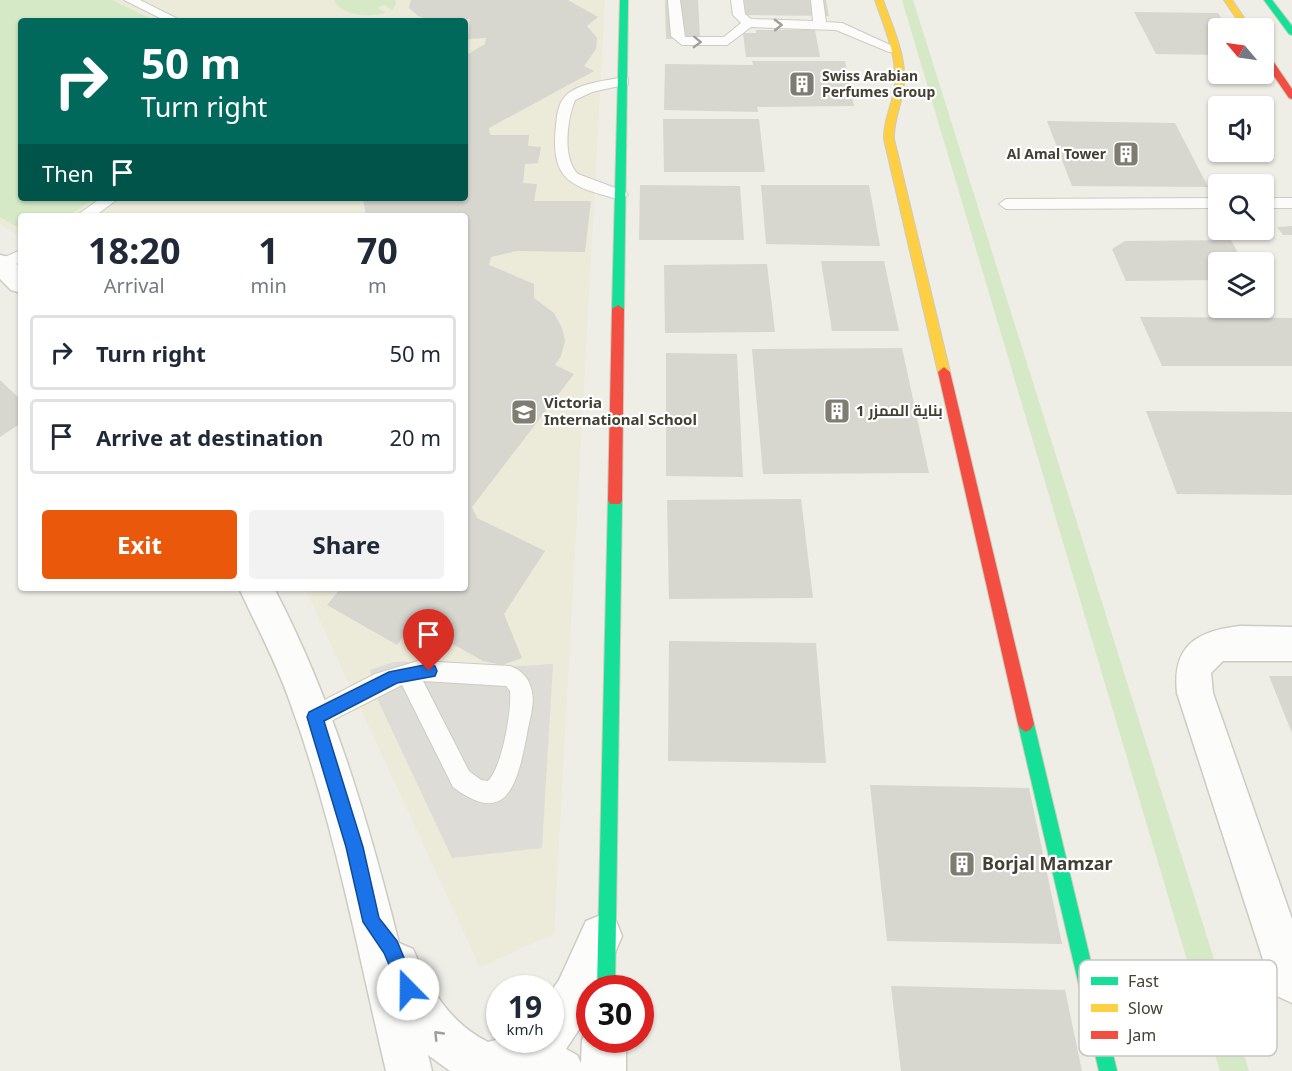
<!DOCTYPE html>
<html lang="en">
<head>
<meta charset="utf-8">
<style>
  :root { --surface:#fff; --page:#f2f2f3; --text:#1f2937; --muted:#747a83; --line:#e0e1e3; --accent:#ea580c }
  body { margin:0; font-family:"Noto Sans",Cairo,sans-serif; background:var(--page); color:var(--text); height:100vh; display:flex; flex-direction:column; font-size:22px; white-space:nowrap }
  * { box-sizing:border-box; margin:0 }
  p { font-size:20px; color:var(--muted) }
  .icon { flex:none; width:33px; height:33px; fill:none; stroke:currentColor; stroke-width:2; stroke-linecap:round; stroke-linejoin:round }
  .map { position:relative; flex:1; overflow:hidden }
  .sheet { position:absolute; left:18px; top:213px; width:450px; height:378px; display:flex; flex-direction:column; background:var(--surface); border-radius:6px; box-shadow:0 2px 4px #0004 }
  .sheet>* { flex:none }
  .guide { position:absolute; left:18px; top:18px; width:450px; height:183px; border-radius:6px; box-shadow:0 2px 4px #0004; background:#00695c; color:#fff; overflow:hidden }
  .needle { width:39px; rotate:299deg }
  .fabs { position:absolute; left:1208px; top:18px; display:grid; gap:12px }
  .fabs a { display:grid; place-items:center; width:66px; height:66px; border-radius:6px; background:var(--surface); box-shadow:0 2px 4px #0004; font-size:30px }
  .speed { position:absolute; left:486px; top:975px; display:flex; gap:12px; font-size:30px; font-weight:700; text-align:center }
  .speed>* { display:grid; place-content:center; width:78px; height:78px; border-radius:50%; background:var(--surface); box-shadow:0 2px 4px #0004; line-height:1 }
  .speed small { font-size:15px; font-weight:400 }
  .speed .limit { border:9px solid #d22; background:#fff; color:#111 }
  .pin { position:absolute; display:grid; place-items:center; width:51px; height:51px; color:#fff; margin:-62px -26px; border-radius:50% 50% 50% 0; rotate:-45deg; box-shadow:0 0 6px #0007 }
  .pin .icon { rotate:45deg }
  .me { position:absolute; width:66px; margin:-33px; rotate:338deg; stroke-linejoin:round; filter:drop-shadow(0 0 4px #0008) }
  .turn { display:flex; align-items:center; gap:21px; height:126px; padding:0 24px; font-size:27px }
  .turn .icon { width:78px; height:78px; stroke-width:2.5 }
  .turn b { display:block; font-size:42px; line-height:51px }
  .then { display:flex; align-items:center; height:57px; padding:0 24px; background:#0003; gap:12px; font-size:22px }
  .eta { display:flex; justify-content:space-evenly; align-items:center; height:102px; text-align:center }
  .eta b { font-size:36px; font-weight:700; line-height:42px }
  .button { display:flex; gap:12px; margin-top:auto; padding:12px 24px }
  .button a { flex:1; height:69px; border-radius:6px; background:var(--accent); color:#fff; font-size:24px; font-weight:700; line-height:69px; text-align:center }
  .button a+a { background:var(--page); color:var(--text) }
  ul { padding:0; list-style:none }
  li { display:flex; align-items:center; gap:18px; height:75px; margin:0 12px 9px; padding:0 12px; border:3px solid var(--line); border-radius:6px }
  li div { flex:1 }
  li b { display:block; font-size:22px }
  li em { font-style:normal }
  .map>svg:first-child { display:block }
</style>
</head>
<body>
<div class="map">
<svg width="1292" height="1071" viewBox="0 0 1292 1071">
  <rect width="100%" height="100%" fill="#eeede6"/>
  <!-- education -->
  <path fill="#ecead8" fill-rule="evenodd" d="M0 0H605L554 934 480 967 305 588H465V216H21V237L0 224ZM21 21H465V198H21Z"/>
  <!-- green -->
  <g fill="#d5e9c6">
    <path d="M0 0H112L156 21H21V198H96L68 216H21V229L0 217Z"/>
    <path d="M334 0H395L396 4 392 10 384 5 378 8 386 13C369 17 343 17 334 0Z"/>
    <path d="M902 0H913L1249 1071H1220Z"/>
  </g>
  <!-- parking -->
  <path fill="#dddcd6" d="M446 661 486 668 553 664 542 848 452 858 375 694 370 670 394 662Z"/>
  <!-- building -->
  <g fill="#d7d6cf">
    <path d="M411 0H568L598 17 587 26 597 38 596 49 584 66 594 71 489 128 490 135H529L528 146 541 147 538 163 525 164 523 183 537 184 534 201H591L585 252 517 251 491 257 489 265 534 284V298L554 313 562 328 565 341 561 356 555 365 574 374 472 507 477 518 545 551 504 614 522 658 502 665 483 661 414 622 397 645 327 605 341 588H465V216H366L363 198H465V56L485 44 486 38 468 39 470 19 430 20 418 16 409 8Z"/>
    <path d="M665 0H698L700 38 666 39Z"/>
    <path d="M744 0H826L829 16 746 15Z"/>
    <path d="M1134 12 1218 13 1228 28H1218V55L1156 54Z"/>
    <path d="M756 30H815L820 57H746L743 33H756Z"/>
    <path d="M752 61H845L854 106 757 107 758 112 664 110 665 64 753 65Z"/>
    <path d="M663 119H759L765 172H664Z"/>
    <path d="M1047 121 1175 123 1208 187 1072 186Z"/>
    <path d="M640 185 740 186 744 240H639Z"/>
    <path d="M761 185H869L880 246 766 244Z"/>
    <path d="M1292 226V235H1283L1277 227Z"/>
    <path d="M1231 240 1243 262H1218V280L1126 281 1112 249 1125 241Z"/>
    <path d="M821 261H884L899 331H832Z"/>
    <path d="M767 264 775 332 665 333 664 265Z"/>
    <path d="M1140 317 1292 318V366H1162Z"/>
    <path d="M902 348 929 473 763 474 752 349Z"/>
    <path d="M666 353 737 354 743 477 666 476Z"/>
    <path d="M0 380 21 400V423L0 437Z"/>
    <path d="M1146 411 1292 412V495L1177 494Z"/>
    <path d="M801 499 813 598 669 599 667 500Z"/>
    <path d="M669 641 816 643 826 763 668 761Z"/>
    <path d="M1269 676H1292V733Z"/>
    <path d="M870 785 1029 788 1062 944 887 941Z"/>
    <path d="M891 986 1065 990 1082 1071H901Z"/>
  </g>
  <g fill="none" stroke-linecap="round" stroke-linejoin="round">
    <defs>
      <g id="lane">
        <path d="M124 0H140L182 21H166Z"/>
        <path d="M668 0H680L685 37H724L741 23 733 15 731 0H743L745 14 751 19 813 21 811 0H823L826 22 842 23 899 49 897 52H889L836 30 751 27 727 45H682L671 36Z"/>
        <path d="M623 77 628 78V84L592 92 575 100C567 120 562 158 578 174L626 192 628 195 621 200C571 186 550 182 556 125 557 113 559 99 570 92 585 82 606 81 623 77Z"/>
        <path d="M101 198H119L95 216H76Z"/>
        <path d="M1218 198V208L1006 209 999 204 1006 199Z"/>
        <rect x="1263" y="198" width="29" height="10"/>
        <path d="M21 250V262L0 270V259Z"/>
        <path d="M418 661 510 666C521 670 528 677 531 688 536 703 529 720 527 734 518 781 508 829 453 787L402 685 323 725 315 728 307 725 304 717 307 709 375 674ZM423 681 506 686 510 691C512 711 502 767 488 781L481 780 469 771Z"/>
      </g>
      <g id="street">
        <path d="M0 255 9 257 21 268V293L11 290 0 279Z"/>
        <path d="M239 588H274C333 701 368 820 399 943L413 949C430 988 448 1022 488 1042L500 1039 550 1040V993L559 980 586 921 601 915 616 921 622 936 600 988H590V1013L566 1049 577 1055 581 1063 582 1040 590 1024V1040H626V1071H450L428 1055 432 1071H386C357 948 334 823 291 705 277 664 257 627 239 588Z"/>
        <path d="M1240 626 1292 627V661H1223L1211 673 1213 693 1292 919V1003L1277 996 1270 981 1177 693C1172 646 1196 631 1240 626Z"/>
      </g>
      <g id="fast">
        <path d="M620 0H628L624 309 618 313 612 309Z"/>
        <path d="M1264 0H1272L1292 26V35L1289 34Z"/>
        <path d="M615 494 620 496 622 500 615 988H597L608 500 610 496Z"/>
        <path d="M1026 716 1031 719 1034 724 1117 1071H1099L1018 724 1021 719Z"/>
      </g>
      <g id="slow">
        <path d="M875 0H883C892 26 906 54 904 83 903 102 893 119 894 139L950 372 944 377 938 372 884 139C883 119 894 103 895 83 897 55 884 26 875 0Z"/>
        <path d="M1224 0H1232L1251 28H1243Z"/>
      </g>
      <g id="jam">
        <path d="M1263 50 1266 51 1292 89V99L1289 98 1263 60Z"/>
        <path d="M618 305 624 309 622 500 620 504H610L608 500 612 309Z"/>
        <path d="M944 367 950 372 1034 724 1031 729 1026 732 1021 729 1018 724 938 372Z"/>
      </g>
    </defs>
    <!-- lane casing -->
    <use href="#lane" stroke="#cccbc4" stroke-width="2"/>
    <!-- street casing -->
    <use href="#street" stroke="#cccbc4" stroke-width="3"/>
    <!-- fast casing -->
    <use href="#fast" stroke="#ccccbd" stroke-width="2"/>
    <!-- slow casing -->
    <use href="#slow" stroke="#ccccbd" stroke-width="2"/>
    <!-- jam casing -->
    <use href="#jam" stroke="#ccccbd" stroke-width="2"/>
    <!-- lane -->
    <use href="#lane" fill="#fcfcfb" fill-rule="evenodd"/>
    <!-- street -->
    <use href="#street" fill="#fcfcfb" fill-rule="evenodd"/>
    <!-- fast -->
    <use href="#fast" fill="#16e098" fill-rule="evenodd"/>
    <!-- slow -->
    <use href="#slow" fill="#ffcf43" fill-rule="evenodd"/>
    <!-- jam -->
    <use href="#jam" fill="#f24e42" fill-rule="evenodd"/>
  </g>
  <!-- one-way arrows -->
  <defs><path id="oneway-chevron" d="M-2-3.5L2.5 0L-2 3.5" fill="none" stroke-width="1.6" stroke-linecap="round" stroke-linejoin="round" transform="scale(1.5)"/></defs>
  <g stroke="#a09e98">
    <use href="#oneway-chevron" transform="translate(778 25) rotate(-1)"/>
    <use href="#oneway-chevron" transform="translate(697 42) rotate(2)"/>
    <use href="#oneway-chevron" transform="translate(438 1035) rotate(-134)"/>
  </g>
  <!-- route -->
  <path fill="#1a73e8" stroke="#114b97" stroke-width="1.5" d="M429 664 435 666 437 671 435 676 397 683 324 721 363 847 379 918 397 941 417 989 415 995 408 998 402 995 384 953 363 922 346 847 307 717 309 712 389 672Z"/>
  <!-- icons -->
  <defs>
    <symbol id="building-square" viewBox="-11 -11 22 22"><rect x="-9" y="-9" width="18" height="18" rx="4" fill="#7f7d72" stroke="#fff"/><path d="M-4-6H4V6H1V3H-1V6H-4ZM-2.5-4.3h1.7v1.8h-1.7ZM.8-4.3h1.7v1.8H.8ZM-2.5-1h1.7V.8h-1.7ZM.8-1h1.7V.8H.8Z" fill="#fff"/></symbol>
    <symbol id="school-square" viewBox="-11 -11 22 22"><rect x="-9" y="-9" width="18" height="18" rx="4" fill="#7f7d72" stroke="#fff"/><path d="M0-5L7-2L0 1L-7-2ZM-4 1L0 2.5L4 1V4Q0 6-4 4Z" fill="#fff"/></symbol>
  </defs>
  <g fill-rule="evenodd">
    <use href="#building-square" x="787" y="69" width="30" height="30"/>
    <use href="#building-square" x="1111" y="139" width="30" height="30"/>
    <use href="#building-square" x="822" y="396" width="30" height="30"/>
    <use href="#school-square" x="509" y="397" width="30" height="30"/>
    <use href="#building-square" x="947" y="849" width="30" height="30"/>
  </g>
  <g text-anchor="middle" stroke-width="4.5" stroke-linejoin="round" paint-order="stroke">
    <!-- far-poi labels -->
    <g font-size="14" font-weight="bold" fill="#434034" stroke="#fff" text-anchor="start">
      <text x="822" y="81">Swiss Arabian<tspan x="822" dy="16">Perfumes Group</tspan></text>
      <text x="1106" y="159" text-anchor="end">Al Amal Tower</text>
    </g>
    <!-- poi labels -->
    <g font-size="15" font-weight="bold" fill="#434034" stroke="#fff" text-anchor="start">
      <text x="544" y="408">Victoria<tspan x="544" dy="17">International School</tspan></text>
      <text x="856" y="416">بناية الممزر 1</text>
    </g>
    <!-- near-poi labels -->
    <g font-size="18" font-weight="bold" fill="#434034" stroke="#fff" text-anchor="start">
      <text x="982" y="870">Borjal Mamzar</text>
    </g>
  </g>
  <!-- legend -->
  <rect x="1079" y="960" width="198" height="96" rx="9" fill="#fff" stroke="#c7c6c2" stroke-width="1.5"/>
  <rect x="1091" y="977" width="27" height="8" fill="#16e098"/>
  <rect x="1091" y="1004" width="27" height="8" fill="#ffcf43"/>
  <rect x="1091" y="1031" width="27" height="8" fill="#f24e42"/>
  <g font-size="16" fill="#434034">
    <text x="1128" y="987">Fast</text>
    <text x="1128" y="1014">Slow</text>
    <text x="1128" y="1041">Jam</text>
  </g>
</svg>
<div class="fabs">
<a><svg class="needle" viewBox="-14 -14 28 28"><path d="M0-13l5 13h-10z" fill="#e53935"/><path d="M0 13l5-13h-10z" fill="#747a83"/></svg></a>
<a><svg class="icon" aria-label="sound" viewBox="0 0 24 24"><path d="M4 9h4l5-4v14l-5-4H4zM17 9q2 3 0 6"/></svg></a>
<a><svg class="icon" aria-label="search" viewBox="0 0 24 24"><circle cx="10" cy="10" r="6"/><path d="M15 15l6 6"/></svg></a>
<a><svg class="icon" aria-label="layers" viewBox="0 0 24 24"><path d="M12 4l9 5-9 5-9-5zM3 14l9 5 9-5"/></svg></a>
</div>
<div class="speed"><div>19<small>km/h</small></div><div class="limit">30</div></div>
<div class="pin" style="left:429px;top:671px;background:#d93025"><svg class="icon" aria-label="arrive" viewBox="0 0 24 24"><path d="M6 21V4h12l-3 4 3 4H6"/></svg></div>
<svg class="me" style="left:408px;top:989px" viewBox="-20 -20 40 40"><circle r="19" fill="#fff"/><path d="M0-13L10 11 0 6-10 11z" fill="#1a73e8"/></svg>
<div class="guide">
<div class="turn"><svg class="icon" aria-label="right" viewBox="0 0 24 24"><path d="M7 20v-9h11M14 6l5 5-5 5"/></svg><div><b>50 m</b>Turn right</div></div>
<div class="then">Then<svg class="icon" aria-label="arrive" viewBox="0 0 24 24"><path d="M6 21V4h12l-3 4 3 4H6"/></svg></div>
</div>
<section class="sheet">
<div class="eta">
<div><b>18:20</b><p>Arrival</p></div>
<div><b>1</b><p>min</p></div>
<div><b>70</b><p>m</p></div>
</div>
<ul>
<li><svg class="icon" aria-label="right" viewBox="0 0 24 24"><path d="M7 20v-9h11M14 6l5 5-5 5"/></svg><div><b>Turn right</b></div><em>50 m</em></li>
<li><svg class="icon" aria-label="arrive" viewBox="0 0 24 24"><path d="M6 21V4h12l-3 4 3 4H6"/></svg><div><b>Arrive at destination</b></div><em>20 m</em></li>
</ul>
<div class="button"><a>Exit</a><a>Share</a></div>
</section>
</div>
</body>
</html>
